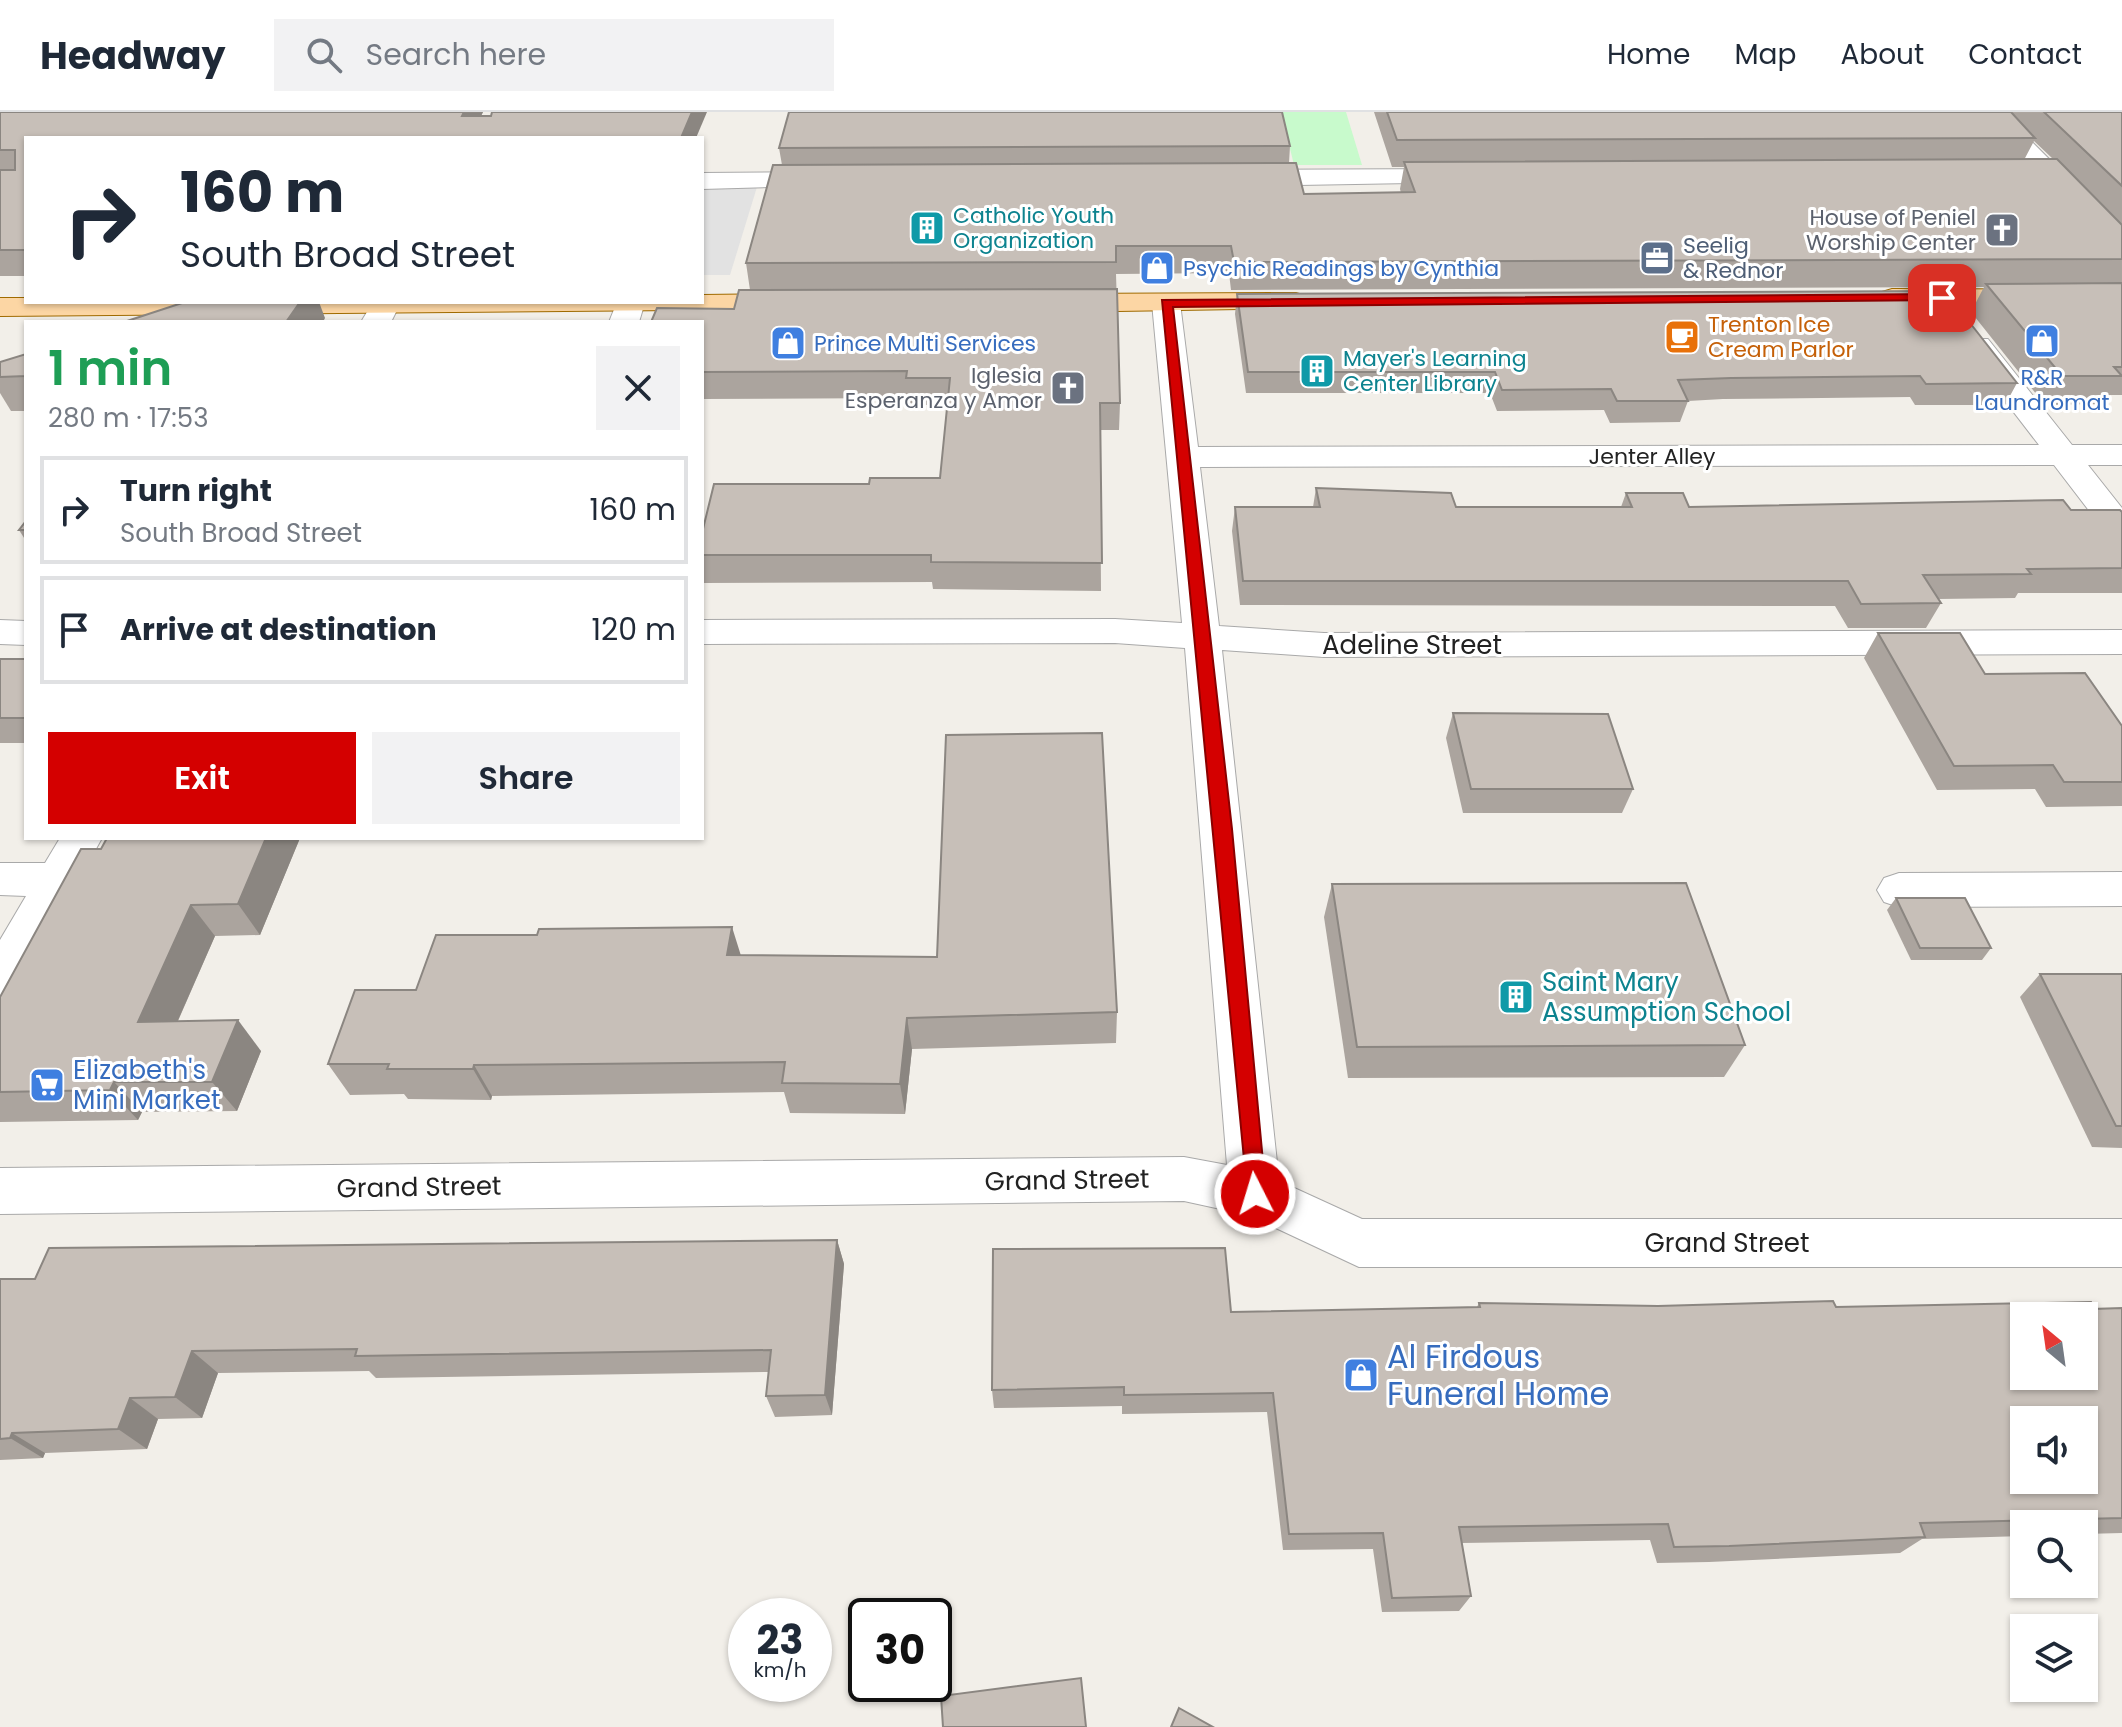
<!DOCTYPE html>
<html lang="en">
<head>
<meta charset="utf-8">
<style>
  :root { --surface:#fff; --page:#f2f2f3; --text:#1f2937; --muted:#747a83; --line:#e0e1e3; --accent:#d40000 }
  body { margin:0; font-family:Poppins,sans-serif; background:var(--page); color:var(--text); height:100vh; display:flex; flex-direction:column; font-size:30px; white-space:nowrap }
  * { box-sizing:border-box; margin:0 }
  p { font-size:26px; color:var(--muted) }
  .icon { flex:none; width:44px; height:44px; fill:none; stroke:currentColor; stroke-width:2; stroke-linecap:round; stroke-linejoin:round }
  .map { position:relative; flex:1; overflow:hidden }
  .side { position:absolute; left:24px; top:208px; width:680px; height:520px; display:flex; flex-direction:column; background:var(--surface); border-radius:0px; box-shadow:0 2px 6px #0004 }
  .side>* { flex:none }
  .banner { position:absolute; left:24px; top:24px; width:680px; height:168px; border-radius:0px; box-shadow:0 2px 6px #0004; background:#fff; color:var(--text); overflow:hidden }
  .needle { width:52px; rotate:331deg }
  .tools { position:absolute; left:2010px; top:1190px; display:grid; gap:16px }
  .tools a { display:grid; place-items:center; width:88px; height:88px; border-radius:0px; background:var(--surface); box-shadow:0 2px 6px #0004; font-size:40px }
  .speed { position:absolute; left:728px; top:1486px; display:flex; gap:16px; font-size:40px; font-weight:700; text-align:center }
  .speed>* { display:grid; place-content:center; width:104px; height:104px; border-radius:50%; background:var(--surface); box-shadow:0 2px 6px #0004; line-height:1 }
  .speed small { font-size:20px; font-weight:400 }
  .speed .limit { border:4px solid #111; border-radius:12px; background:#fff; color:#111 }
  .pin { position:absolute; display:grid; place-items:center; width:68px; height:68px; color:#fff; margin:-34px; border-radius:16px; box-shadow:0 4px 12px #0006 }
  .me { position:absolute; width:88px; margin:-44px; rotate:355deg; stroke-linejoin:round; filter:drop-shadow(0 0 6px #0008) }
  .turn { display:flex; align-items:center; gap:28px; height:168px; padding:0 24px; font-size:36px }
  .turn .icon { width:104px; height:104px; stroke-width:2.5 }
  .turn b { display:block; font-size:56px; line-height:68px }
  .round { display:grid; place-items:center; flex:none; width:84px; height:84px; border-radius:0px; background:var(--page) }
  .headline { display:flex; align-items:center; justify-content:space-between; height:136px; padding:0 24px }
  h1 { font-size:48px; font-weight:600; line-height:60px; color:#1e9e55 }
  .cta { display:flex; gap:16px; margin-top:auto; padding:16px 24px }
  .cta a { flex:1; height:92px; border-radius:0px; background:var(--accent); color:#fff; font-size:32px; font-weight:600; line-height:92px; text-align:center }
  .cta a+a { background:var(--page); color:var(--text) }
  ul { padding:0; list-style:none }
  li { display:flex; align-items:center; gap:24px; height:108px; margin:0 16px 12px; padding:0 8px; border:4px solid var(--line); border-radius:0px }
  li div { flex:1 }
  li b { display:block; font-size:30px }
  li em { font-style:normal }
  header { display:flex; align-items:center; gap:48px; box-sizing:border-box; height:112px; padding:0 40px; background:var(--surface); border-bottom:2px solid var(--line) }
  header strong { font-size:38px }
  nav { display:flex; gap:44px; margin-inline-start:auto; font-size:28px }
  .search { width:560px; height:72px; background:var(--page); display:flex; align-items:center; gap:20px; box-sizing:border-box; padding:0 28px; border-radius:0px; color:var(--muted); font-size:30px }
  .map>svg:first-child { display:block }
</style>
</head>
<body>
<header>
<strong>Headway</strong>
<div class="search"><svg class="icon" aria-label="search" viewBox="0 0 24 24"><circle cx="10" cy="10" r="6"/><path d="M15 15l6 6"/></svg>Search here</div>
<nav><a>Home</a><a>Map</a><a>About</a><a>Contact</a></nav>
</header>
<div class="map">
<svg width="2122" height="1615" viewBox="0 0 2122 1615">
  <rect width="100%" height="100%" fill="#f2efe9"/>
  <!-- park -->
  <path fill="#c8facc" d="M1281 0H1346L1362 53H1294Z"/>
  <!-- parking -->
  <path fill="#e2e2e2" d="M702 75H757L730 163H702Z"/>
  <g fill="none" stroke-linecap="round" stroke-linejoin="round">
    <defs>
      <g id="minor">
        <path d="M1977 0H2002L2122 120V144L2112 142Z"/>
        <path d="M1460 57 1469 60 1473 65 1469 70 1240 74 1227 66 1240 58Z"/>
        <path d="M828 60 837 63 841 68 837 73 702 77V61Z"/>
        <path d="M1166 182 1176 185 1180 191 1198 335 2039 333 1962 233 1966 227H1988L2072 333H2122V353H2088L2122 396V429L2110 426 2054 353 1200 355 1219 514 1324 521 2122 518V542L1324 545 1222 538 1279 1069 1362 1107H2122V1155H1359L1248 1103 1184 1089 0 1102V1056L1184 1045 1227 1053 1185 536 1115 531 702 532V508L1115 507 1182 511 1152 191 1156 185Z"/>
        <path d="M373 190H401L391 210H361Z"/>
        <path d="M617 190H645L639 210H609Z"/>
        <path d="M0 508 26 509V533L0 532Z"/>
        <path d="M60 726H102L16 881 0 886V828L26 784 0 783V751H45Z"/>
        <path d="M2122 760V794L1899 795 1884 790 1877 778 1884 766 1899 761Z"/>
      </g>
      <g id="major">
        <path d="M1892 177 2122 178V196L1882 192 1878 186 1882 180Z"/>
        <path d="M1296 181 1306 184 1310 190 1306 196 1056 200 1046 197 1042 191 1046 185 1056 182Z"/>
        <path d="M796 182 806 185 810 191 806 197 0 204V186H26V190H702V183Z"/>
      </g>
    </defs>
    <!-- minor casing -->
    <use href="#minor" stroke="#a9a9a9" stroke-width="2"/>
    <!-- major casing -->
    <use href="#major" stroke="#a06b00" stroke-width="2"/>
    <!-- minor -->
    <use href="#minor" fill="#fff" fill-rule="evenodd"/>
    <!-- major -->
    <use href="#major" fill="#fcd6a4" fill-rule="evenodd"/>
  </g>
  <!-- wall -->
  <g fill="#aba49e" fill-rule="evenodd">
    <path d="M0 0H483L481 4 707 0 26 26V164H0Z"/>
    <path d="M1374 0H2122V283H2110L2104 292 2045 293 1971 200 1984 175 1231 178 1229 161 1116 162 1120 291 1119 318H1100L1101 479 933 477 932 470 703 471 702 421 869 372 940 366 947 293H908V286L702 287V210L734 197 750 178 746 151 782 53 779 36 1290 34 1289 51 1304 82 1401 81 1400 77 1404 55H1392ZM2034 29 2053 47 2024 48Z"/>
    <path d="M1237 182 2017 271 2005 293H1915L1910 285 1723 287 1688 289 1680 310 1610 311 1604 298 1497 299 1490 281H1246L1235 202Z"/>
    <path d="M26 264V299H11L0 281V265Z"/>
    <path d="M1316 376 1456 395H1621L1626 381 1689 395 2071 398 2122 400V481H2018L2015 486 1938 487 1941 491 1926 516H1848L1835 494 1240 493 1232 419 1235 395H1313Z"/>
    <path d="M26 409V429L19 418Z"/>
    <path d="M1878 521 2122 614V694L2046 695 2035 677 1937 678 1864 546Z"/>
    <rect x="0" y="547" width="26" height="84"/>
    <path d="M1453 601 1633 677 1622 701H1463L1446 626Z"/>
    <path d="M300 726 260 823 215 824 178 909 261 939 237 999 142 1000 138 1008 0 1010V885Z"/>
    <path d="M1332 772 1745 933 1724 965 1348 966 1324 805Z"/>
    <path d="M1896 786 1991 836 1982 848H1911L1887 798Z"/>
    <path d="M741 843 1117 900 1116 931 912 937 905 1002 790 1001 784 980 492 984 491 988 408 987 404 982 350 983 328 952 416 878Z"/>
    <path d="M2040 862H2122V1036L2092 1035 2020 885Z"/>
    <path d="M837 1128 844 1152 832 1303 775 1305 766 1284 769 1260 376 1266 369 1259 218 1261 202 1306 158 1307 147 1337 45 1341 43 1346 0 1348V1167H35Z"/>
    <path d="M1479 1191 1658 1194 2122 1196V1421L2084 1422V1412H2024V1424L1922 1427 1900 1441 1709 1450 1657 1451 1650 1428 1462 1431 1471 1484 1459 1499 1382 1500 1373 1437 1283 1438 1267 1300 1122 1302V1294L994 1296 992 1278 1231 1200 1477 1195Z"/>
  </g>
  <!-- shaded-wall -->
  <g fill="#8b8681">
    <path d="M464 0H483L470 26 462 4Z"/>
    <path d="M692 0H707L696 26H681Z"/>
    <path d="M300 190H319L325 206 323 210H286Z"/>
    <path d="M266 726H300L260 823 238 792Z"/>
    <path d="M191 793 215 824 164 940 138 910Z"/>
    <path d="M732 815 742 847 727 843Z"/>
    <path d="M907 906 912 937 905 1002 900 972Z"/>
    <path d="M238 908 261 939 237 999 212 970Z"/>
    <path d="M474 953 492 984 491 988 473 957Z"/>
    <path d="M114 970 142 1000 138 1008 110 978Z"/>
    <path d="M837 1128 844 1152 832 1303 825 1283Z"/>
    <path d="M192 1239 218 1261 202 1306 175 1285Z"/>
    <path d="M130 1286 158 1307 147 1337 118 1317Z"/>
    <path d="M12 1321 45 1341 43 1346 10 1326Z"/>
  </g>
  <!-- building -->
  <g fill="#c7bfb8" stroke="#8b8681" stroke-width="2" fill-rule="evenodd">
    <path d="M0 0H464L462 4H491L492 0H692L681 26H26V138H0V58H15V38H0Z"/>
    <path d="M789 0H1282L1290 34 779 36Z"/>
    <path d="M1387 0H2011L2035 26 1397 28Z"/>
    <path d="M2044 0H2122V74Z"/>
    <path d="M2057 47 2122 113V147L1234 150 1231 134H1116V150L746 151 773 53 1296 51 1304 82 1415 80 1404 50Z"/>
    <path d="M2122 171V255H2114L2122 264H2062L1986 172Z"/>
    <path d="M1117 177 1120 291H1100L1102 451 931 450V443H702V421L714 372H869L870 366H940L950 266H906L907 259 702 260V210H651L657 196 734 197 739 178Z"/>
    <path d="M1945 179 2017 271 1926 272 1920 264 1731 266 1678 268 1688 289H1617L1611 277 1502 278 1495 260H1248L1237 182Z"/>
    <path d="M185 190H300L286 210H124Z"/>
    <path d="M26 242V264L0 265V250Z"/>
    <path d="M1316 376 1451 381 1456 395H1632L1626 381H1683L1689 395 2063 388 2071 398H2120L2122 400V456L2027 457 2031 462 1923 463 1941 491 1861 492 1848 469H1243L1235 395H1320Z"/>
    <path d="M26 409V418H19Z"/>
    <path d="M1878 521H1960L1985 562 2085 561 2122 614V670H2064L2053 653 1954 654Z"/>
    <rect x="0" y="547" width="26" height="59"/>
    <path d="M1453 601 1608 602 1633 677H1471Z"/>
    <path d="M1102 621 1117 900 907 906 900 972 782 971 785 950 474 953 473 957H387L389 952H328L355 878H416L436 823H537L539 817 732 815 727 843 937 845 946 623Z"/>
    <path d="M107 726H266L238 792 191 793 138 910 238 908 212 970H114L110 978 0 980V885L81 737H101Z"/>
    <path d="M1686 771 1745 933 1357 935 1332 772Z"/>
    <path d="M1896 786H1965L1991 836H1920Z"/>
    <path d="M2040 862H2122V1014H2116Z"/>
    <path d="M837 1128 825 1283 766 1284 771 1238 355 1244 357 1237 192 1239 175 1285 130 1286 118 1317 12 1321 10 1326 0 1327V1167H35L49 1136Z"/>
    <path d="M1225 1136 1231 1200 1480 1195 1479 1191 1658 1194 1833 1189 1836 1195 2091 1190 2094 1197 2122 1196V1406L1920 1411 1925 1425 1729 1434 1674 1435 1668 1412 1459 1415 1471 1484 1392 1486 1383 1421 1289 1422 1273 1281 1124 1283V1275L992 1278 993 1137ZM2024 1204H2084V1264H2024ZM2024 1308H2084V1368H2024Z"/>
    <path d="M1081 1566 1086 1615H943L941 1584Z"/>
    <path d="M1179 1596 1213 1615H1171Z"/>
  </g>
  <!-- route -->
  <path fill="#d40000" stroke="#8a0000" stroke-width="2" d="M1942 182 1948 186 1946 188 1173 195 1232 717 1266 1082 1263 1089 1255 1092 1248 1089 1162 188Z"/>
  <!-- icons -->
  <defs>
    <symbol id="building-square" viewBox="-11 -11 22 22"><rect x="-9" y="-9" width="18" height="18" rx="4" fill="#0f9aa8" stroke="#fff"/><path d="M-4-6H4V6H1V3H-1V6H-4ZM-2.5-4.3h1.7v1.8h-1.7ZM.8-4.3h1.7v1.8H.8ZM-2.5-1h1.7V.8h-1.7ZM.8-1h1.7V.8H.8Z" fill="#fff"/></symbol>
    <symbol id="church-square" viewBox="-11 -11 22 22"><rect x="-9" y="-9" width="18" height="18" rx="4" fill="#6b7280" stroke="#fff"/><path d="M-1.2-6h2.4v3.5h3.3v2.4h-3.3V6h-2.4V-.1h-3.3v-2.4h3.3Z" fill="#fff"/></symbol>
    <symbol id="office-square" viewBox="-11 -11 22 22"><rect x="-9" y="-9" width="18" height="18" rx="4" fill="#5c6f8a" stroke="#fff"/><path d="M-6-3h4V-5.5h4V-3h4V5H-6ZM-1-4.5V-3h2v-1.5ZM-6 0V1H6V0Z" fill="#fff"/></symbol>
    <symbol id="shop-square" viewBox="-11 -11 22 22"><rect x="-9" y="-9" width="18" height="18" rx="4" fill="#3f7fe0" stroke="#fff"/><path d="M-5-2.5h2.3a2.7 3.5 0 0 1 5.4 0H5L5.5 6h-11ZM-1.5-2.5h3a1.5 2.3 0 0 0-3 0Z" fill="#fff"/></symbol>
    <symbol id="cafe-square" viewBox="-11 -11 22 22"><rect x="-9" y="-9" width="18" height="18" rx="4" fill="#e8710a" stroke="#fff"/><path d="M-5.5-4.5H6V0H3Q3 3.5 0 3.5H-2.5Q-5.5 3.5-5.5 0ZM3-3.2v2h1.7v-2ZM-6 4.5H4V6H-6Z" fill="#fff"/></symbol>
    <symbol id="supermarket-square" viewBox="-11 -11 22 22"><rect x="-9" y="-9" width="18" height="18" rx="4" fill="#3f7fe0" stroke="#fff"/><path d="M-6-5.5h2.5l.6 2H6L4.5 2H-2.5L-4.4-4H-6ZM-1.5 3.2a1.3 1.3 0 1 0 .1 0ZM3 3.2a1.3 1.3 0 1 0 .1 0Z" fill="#fff"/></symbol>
  </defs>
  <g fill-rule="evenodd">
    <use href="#building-square" x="907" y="96" width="40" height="40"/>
    <use href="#church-square" x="1982" y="98" width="40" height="40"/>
    <use href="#office-square" x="1637" y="126" width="40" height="40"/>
    <use href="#shop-square" x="1137" y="136" width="40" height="40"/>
    <use href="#cafe-square" x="1662" y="205" width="40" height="40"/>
    <use href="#shop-square" x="2022" y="209" width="40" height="40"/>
    <use href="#shop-square" x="768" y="211" width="40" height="40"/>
    <use href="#building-square" x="1297" y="239" width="40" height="40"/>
    <use href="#church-square" x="1048" y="256" width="40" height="40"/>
    <use href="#building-square" x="1496" y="865" width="40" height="40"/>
    <use href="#supermarket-square" x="27" y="953" width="40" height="40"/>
    <use href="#shop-square" x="1341" y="1243" width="40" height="40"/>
  </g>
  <g text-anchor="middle" stroke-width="6" stroke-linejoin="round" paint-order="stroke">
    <!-- far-culture labels -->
    <g font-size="22" fill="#0d838f" stroke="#fff" text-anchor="start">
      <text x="953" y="111">Catholic Youth<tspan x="953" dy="25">Organization</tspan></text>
      <text x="1343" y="254">Mayer's Learning<tspan x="1343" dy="25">Center Library</tspan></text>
    </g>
    <!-- far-worship labels -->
    <g font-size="22" fill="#5b616d" stroke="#fff" text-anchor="end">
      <text x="1976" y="113">House of Peniel<tspan x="1976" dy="25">Worship Center</tspan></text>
      <text x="1042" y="271">Iglesia<tspan x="1042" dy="25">Esperanza y Amor</tspan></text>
    </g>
    <!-- far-service labels -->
    <g font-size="22" fill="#4e5e75" stroke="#fff" text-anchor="start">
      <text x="1683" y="141">Seelig<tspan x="1683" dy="25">&amp; Rednor</tspan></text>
    </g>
    <!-- far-shop labels -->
    <g font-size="22" fill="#366cbe" stroke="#fff" text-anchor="start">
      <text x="1183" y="164">Psychic Readings by Cynthia</text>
      <text x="814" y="239">Prince Multi Services</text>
      <text x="2042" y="273" text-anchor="middle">R&amp;R<tspan x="2042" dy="25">Laundromat</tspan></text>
    </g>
    <!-- far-food labels -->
    <g font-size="22" fill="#c56008" stroke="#fff" text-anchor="start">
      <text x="1708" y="220">Trenton Ice<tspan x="1708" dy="25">Cream Parlor</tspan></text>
    </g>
    <!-- far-street labels -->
    <g font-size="22" fill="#222" stroke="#fff">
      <text x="1652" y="352">Jenter Alley</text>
    </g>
    <!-- street labels -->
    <g font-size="26" fill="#222" stroke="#fff">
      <text x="1412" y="542">Adeline Street</text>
      <text transform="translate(1067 1068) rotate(-1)" y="9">Grand Street</text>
      <text transform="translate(419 1075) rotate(-1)" y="9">Grand Street</text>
      <text x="1727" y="1140">Grand Street</text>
    </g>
    <!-- culture labels -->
    <g font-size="26" fill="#0d838f" stroke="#fff" text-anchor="start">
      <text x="1542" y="879">Saint Mary<tspan x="1542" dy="30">Assumption School</tspan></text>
    </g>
    <!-- shop labels -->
    <g font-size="26" fill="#366cbe" stroke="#fff" text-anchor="start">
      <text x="73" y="967">Elizabeth's<tspan x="73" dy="30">Mini Market</tspan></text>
    </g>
    <!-- near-shop labels -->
    <g font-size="32" fill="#366cbe" stroke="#fff" text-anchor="start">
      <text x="1387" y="1256">Al Firdous<tspan x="1387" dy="37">Funeral Home</tspan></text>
    </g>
  </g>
</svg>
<div class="tools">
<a><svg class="needle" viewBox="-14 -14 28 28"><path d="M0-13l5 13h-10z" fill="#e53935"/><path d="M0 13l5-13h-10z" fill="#747a83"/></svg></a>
<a><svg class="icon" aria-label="sound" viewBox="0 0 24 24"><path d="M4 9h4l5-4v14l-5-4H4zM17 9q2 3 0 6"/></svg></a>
<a><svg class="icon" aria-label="search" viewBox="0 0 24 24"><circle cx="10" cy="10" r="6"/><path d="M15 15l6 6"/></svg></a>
<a><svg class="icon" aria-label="layers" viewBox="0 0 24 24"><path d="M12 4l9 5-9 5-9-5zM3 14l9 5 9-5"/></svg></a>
</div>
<div class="speed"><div>23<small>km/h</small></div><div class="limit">30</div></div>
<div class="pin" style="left:1942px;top:186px;background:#d93025"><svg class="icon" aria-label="arrive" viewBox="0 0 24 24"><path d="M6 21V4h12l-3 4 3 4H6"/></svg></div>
<svg class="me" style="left:1255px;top:1082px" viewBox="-20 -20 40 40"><circle r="17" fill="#d40000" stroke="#fff" stroke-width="3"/><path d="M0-11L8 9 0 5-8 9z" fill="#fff"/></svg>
<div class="banner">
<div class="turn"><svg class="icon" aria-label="right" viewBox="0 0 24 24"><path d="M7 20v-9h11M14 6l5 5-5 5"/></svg><div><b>160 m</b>South Broad Street</div></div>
</div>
<section class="side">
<div class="headline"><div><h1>1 min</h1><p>280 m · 17:53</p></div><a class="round"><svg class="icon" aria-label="close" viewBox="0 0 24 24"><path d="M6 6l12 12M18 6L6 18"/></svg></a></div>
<ul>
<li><svg class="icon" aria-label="right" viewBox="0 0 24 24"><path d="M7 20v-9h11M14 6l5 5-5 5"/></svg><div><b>Turn right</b><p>South Broad Street</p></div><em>160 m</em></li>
<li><svg class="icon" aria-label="arrive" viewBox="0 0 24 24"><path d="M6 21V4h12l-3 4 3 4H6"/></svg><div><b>Arrive at destination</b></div><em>120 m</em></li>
</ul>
<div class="cta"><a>Exit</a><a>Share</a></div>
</section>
</div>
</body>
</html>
